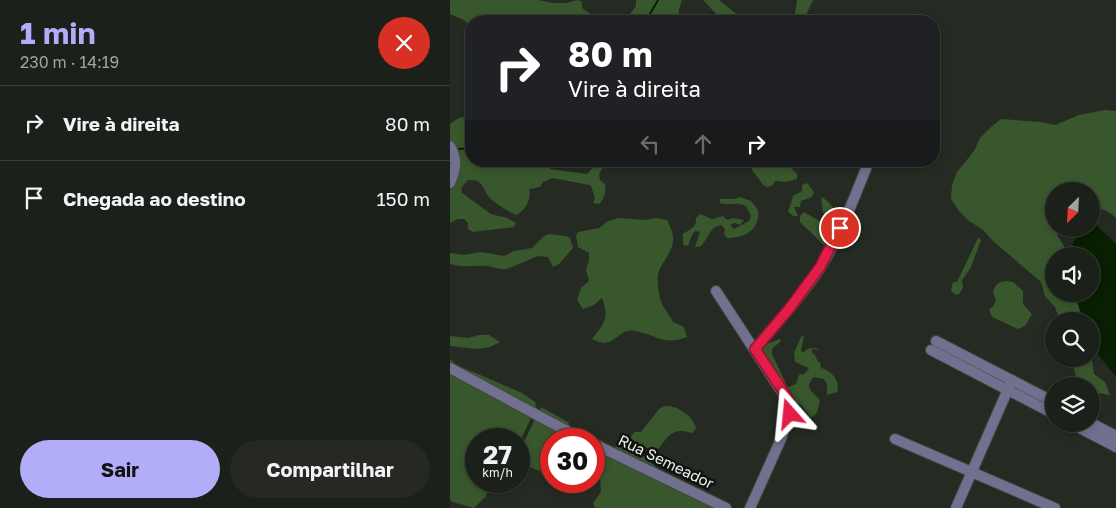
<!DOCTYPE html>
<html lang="pt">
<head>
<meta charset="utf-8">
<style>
  :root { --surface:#1c201a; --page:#252823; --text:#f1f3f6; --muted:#a0a3a2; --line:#3a3e39; --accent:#b2adf9 }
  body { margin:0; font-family:"Golos Text",sans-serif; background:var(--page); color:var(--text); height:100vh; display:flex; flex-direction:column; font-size:19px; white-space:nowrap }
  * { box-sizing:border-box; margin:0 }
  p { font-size:16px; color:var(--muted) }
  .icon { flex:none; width:28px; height:28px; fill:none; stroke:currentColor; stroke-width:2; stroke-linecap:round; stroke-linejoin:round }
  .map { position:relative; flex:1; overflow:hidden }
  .side { display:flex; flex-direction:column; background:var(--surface); width:450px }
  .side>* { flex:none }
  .banner { position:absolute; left:15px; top:15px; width:475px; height:152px; border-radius:20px; box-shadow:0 2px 8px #0003,0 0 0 1px var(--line); background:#202124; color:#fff; overflow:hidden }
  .needle { width:32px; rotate:204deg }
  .buttons { position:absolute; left:595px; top:182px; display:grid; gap:10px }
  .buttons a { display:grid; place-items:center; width:55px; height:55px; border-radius:50%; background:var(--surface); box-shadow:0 2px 8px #0003,0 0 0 1px var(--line); font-size:25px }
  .speed { position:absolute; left:15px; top:428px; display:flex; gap:10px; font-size:25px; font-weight:700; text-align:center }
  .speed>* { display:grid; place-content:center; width:65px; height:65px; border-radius:50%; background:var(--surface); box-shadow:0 2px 8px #0003,0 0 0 1px var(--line); line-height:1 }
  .speed small { font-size:12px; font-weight:400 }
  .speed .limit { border:8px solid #d22; background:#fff; color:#111 }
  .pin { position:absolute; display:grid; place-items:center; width:42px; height:42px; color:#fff; margin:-21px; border:2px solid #fff; border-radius:50%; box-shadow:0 1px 5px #0007 }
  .me { position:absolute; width:55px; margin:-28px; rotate:342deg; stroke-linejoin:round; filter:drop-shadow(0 0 4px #0008) }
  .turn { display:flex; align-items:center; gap:18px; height:105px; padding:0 20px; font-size:22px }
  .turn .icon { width:65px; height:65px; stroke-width:2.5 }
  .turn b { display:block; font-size:35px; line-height:42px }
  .lanes { display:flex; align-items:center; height:48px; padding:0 20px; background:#0003; justify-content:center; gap:25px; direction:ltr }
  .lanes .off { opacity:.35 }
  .round { display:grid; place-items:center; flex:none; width:52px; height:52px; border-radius:26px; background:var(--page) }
  .headline { display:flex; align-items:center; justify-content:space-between; height:85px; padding:0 20px }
  h1 { font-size:30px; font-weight:700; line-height:38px; color:var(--accent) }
  .primary-button { display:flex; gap:10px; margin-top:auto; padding:10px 20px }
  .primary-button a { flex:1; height:58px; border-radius:30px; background:var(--accent); color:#111; font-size:20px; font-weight:700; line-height:58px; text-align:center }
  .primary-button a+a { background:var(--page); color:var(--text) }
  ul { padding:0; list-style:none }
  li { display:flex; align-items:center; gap:15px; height:75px; padding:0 20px; border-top:1px solid var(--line) }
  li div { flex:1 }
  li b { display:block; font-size:19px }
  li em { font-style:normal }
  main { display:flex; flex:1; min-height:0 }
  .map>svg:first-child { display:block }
</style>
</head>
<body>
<main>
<section class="side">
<div class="headline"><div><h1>1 min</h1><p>230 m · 14:19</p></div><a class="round" style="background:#d93025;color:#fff"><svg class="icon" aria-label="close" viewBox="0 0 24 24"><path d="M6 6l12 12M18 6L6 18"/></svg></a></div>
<ul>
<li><svg class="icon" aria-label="right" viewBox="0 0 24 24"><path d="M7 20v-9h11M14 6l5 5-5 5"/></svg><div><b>Vire à direita</b></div><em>80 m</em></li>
<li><svg class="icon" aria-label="arrive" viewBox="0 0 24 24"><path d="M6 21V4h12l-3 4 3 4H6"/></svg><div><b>Chegada ao destino</b></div><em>150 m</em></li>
</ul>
<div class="primary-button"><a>Sair</a><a>Compartilhar</a></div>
</section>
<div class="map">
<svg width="666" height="508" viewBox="0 0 666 508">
  <rect width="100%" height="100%" fill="#252b23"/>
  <!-- green -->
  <g fill="#39572c">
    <path d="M0 0H88L103 3H116L128 0 132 2V8L151 21H21V26L14 20 0 14Z"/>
    <path d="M186 0H232L229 9 228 21H177L180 14 186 6Z"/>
    <path d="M253 0H269L295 21C267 21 272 19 253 0Z"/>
    <path d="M347 0H363L353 21H344Z"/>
    <path d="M655 110 666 111V218C659 211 651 207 641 209V191H604V229H609L607 235 614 246 615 256 602 255 604 260V294H622L637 321H610L605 307 595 296 591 282 543 241 532 229 519 221 509 211 501 199 502 185 507 172 524 151 530 138 540 128 551 119 591 122 605 125 629 115Z"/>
    <path d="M21 116V134L19 135 21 140V161H98L100 169 137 174 149 161H157L149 174 150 180 155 184C156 192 155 198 149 204L143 203 145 198 141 186 139 185 103 178 93 182 90 187 79 189C82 199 75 211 66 215 57 211 49 206 41 199 32 190 35 179 18 180L11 188 12 193 41 214 57 218 66 223 64 227 23 232 18 229V223L14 219H8L0 223V124L9 118Z"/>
    <path d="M302 161H330L329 166 334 167 339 166 347 174V179L336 182 325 181 322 186 316 187C310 183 307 175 302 170Z"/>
    <path d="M357 183 364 192 362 197 351 201 350 207H344L348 216H343L338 212 343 196 352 191V185Z"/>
    <path d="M290 197 301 201 308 210C310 230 295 238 277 238L274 234 275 229 271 225C258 228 259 239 250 247H245L250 232 245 231 242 235 238 246 233 245V234C240 229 247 227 246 218L250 214 262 219 273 216 277 220 283 218 294 220 290 225 285 223 280 225 284 229 299 221 301 216 296 206C286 201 279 206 270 203V199H285Z"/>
    <path d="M371 197C380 201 388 213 391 222L377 248 350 222V216L354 212 378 226V215L373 213Z"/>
    <path d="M169 218 196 220 206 218 217 220C226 237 225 244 215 260 213 263 210 267 209 271 206 277 209 300 213 306 217 312 220 316 223 322L234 327 237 337C213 346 208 335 185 331 170 328 167 343 153 343 150 343 145 340 142 339 154 323 160 319 152 298L144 305 133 309 127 300 131 288 139 281 136 270 139 260V253L128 247 126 236 128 232 149 228 158 221Z"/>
    <path d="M99 234 116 236 120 238 123 248 109 264 103 267 98 257 88 256 57 269C50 270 44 267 37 266 25 265 12 268 0 264V253L14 255 31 252 54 256 64 251 82 248 94 236Z"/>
    <path d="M528 238 531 240 530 243 520 269 512 280 513 287 510 293 507 295 502 292 501 289 503 282H507Z"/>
    <path d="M556 281 563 282 573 291V304L582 314 575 326 568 329 542 317 539 310 544 305 546 299 543 293C545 285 547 282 556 281Z"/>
    <path d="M29 335H39L50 342 40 347 27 349 0 346V336L18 338Z"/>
    <path d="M354 335 351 351 353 353C357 347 365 347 370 350L362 349V354L364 353 368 362H370L371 368C381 370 391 381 387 392L377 395V384L374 379 363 377 359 384 360 390 370 400 367 412 364 416 361 417C357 413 354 407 350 404 343 400 333 401 327 396L325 387 310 353 311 348 319 343 330 339 331 341 322 349V354L337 386 339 387 346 384 349 375 351 374 353 375 358 370 359 368 345 362 344 353 351 337Z"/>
    <path d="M641 337 646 347 642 361 644 374 655 382 660 395 641 392V386H628C627 378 622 366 624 359H641Z"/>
    <path d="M0 359 7 365 72 393 85 402 86 407 72 437 69 440V439H26V481H41L36 496 24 508 3 502 0 500Z"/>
    <path d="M215 406C227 405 243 416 246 428L242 433C223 427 219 435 209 448L203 450 182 442 181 436 185 432H191L210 408Z"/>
    <path d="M91 407 118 422 125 435 132 439H101V470L94 473 80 467 69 458 73 444Z"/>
    <path d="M166 445 181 446 211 471 219 482 271 508H145L143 503 151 492 150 478 144 476V446L161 458Z"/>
  </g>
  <!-- water -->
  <path fill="#091f01" d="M641 220 666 244V377L641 346V321H632L626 294H641V256L618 255 630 229H641Z"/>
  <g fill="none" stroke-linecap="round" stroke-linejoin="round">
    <!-- stream -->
    <g stroke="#091f01" stroke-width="2">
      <path d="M196 21 208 0"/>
      <path d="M9 149 21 148"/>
    </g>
    <defs>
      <g id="minor">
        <path d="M0 146C8 160 6 169 0 183"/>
        <path d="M266 291 339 403 340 414 331 439 300 508"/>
        <path d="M486 341 604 402"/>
        <path d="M305 349C327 323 354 294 372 265 391 233 405 196 419 161"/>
        <path d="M481 350 604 414"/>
        <path d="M0 368 100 422 133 439"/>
        <path d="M641 423 666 436"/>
        <path d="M622 424 666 447"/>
        <path d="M445 439 605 508"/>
        <path d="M144 444 276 508"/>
        <path d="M506 508 562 380"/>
      </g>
    </defs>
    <!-- minor casing -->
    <use href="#minor" stroke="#41463f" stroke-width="12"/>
    <!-- minor -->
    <use href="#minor" stroke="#71708e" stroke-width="10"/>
  </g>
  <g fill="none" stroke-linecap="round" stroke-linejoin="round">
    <defs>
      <path id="route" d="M340 414 339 403 337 397 305 349 339 309 370 267 390 228"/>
    </defs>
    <!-- route casing -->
    <use href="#route" stroke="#92132f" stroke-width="12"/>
    <!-- route -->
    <use href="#route" stroke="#e11d48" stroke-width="9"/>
  </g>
  <g text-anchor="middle" stroke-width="5" stroke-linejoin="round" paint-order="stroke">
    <!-- street labels -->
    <g font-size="15" fill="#ebefea" stroke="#10120f">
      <text transform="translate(216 462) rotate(26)" y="5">Rua Semeador</text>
    </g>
  </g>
</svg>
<div class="buttons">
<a><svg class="needle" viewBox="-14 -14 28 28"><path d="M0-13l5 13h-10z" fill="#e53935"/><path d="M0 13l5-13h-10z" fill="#a0a3a2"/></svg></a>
<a><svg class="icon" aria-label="sound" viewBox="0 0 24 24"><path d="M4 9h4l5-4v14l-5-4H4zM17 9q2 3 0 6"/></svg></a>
<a><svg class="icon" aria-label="search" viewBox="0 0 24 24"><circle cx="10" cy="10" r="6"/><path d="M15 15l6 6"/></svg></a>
<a><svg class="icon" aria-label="layers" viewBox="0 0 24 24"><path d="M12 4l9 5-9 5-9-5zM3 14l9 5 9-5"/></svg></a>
</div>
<div class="speed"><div>27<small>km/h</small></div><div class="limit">30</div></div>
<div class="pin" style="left:390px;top:228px;background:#d93025"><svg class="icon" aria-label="arrive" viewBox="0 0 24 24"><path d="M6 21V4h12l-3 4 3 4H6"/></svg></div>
<svg class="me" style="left:340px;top:414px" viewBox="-20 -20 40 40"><path d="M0-17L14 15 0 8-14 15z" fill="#e11d48" stroke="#fff" stroke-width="4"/></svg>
<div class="banner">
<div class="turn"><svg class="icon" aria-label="right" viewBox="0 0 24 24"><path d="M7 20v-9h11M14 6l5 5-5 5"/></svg><div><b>80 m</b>Vire à direita</div></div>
<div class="lanes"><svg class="icon off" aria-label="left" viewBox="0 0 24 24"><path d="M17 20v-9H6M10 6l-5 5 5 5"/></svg><svg class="icon off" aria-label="ahead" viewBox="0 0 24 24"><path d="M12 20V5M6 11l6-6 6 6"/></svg><svg class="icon" aria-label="right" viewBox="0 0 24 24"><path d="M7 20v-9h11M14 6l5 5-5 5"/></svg></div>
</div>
</div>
</main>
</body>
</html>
